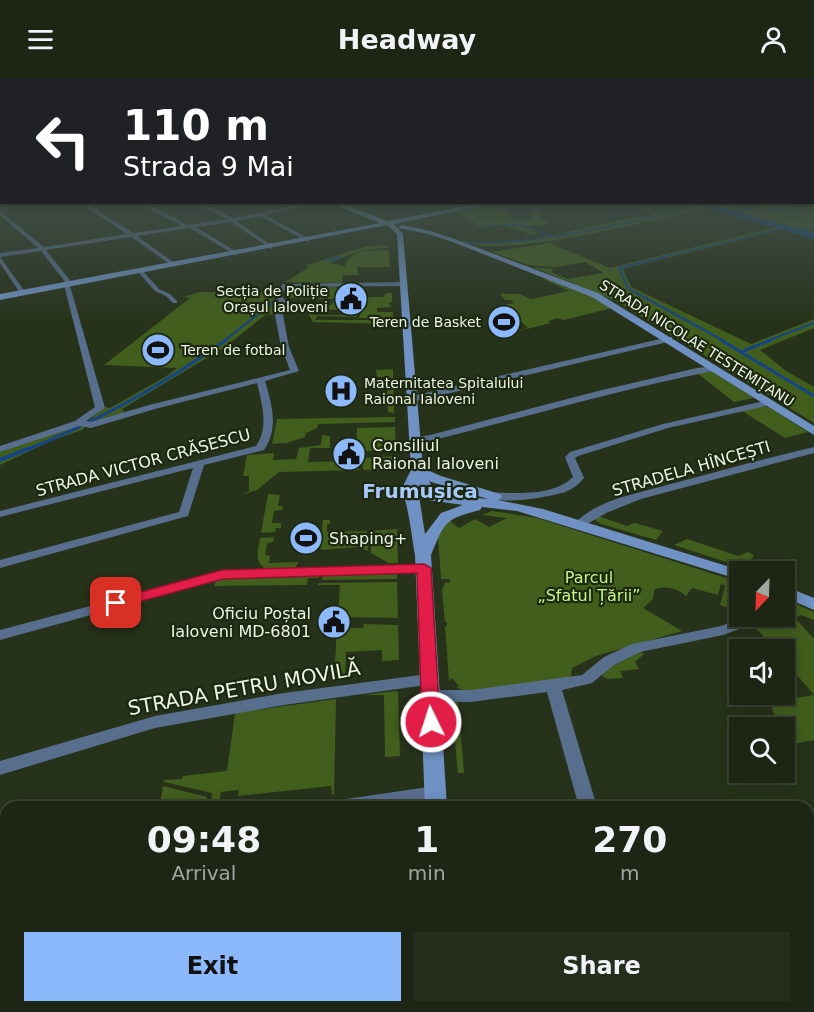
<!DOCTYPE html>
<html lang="en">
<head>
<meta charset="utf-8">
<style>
  :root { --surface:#1d2614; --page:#252e1d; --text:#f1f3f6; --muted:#a0a5a0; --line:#3b4334; --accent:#8cb9fc }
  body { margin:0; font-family:"DejaVu Sans",sans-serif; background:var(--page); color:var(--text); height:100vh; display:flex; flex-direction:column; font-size:22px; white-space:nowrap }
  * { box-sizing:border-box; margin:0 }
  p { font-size:20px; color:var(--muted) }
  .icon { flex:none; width:33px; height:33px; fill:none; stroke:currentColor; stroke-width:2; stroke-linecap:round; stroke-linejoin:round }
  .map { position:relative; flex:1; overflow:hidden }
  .details { position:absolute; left:0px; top:723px; width:814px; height:212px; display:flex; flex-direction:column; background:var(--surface); border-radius:18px 18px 0 0; box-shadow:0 3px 15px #0003,0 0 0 2px var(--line) }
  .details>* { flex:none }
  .hud { position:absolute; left:0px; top:0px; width:814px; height:126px; box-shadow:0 3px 15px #0003,0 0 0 2px var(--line); background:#202124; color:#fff; overflow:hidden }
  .needle { width:39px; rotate:203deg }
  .controls { position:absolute; left:729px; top:483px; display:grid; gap:12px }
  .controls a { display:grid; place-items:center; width:66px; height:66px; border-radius:0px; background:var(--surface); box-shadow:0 3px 15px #0003,0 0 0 2px var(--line); font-size:30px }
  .pin { position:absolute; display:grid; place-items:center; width:51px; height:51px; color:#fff; margin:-26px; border-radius:12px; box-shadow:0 3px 9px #0006 }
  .me { position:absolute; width:66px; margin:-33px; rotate:356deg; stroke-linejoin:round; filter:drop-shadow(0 0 4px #0008) }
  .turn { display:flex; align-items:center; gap:21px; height:126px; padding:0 24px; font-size:27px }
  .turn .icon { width:78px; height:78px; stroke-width:2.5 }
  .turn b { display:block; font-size:42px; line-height:51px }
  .eta { display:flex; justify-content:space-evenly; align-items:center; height:102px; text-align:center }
  .eta b { font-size:36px; font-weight:700; line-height:42px }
  .action { display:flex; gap:12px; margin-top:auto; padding:12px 24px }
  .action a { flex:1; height:69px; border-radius:0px; background:var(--accent); color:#111; font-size:24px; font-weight:700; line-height:69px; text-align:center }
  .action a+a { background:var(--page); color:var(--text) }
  header { display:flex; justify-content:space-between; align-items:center; height:78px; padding:0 24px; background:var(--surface); font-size:27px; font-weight:700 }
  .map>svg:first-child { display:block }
</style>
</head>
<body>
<header><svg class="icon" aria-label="menu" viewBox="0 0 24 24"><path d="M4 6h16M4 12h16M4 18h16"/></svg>Headway<svg class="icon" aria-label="person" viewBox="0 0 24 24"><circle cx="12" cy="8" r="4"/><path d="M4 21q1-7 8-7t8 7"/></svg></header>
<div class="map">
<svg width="814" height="934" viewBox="0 0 814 934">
  <rect width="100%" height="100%" fill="#27321a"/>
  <!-- green -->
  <g fill="#425e1c" fill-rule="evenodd">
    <path d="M633 125H636L658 134 684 129 692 133C640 143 505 182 461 163L492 166 525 163 635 139 652 137 645 130Z"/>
    <path d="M672 125H734L722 128 740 125 747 127 739 128 746 131 761 129 747 125H780L814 134V151H808L814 153V159L784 151 623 191 631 209 751 266 814 241V250L760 272 786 293 814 309V345L616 223 533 189 553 191 551 194 568 201 604 195 585 184 555 189 528 187 492 174 538 167 697 132ZM707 131 776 149 610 190 549 165Z"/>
    <path d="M488 128 509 133 514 143 529 141 531 143V141H535L531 139 529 134 538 132 543 138 538 139 549 146 524 148 539 156 533 157 501 147 478 148 457 133Z"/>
    <path d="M388 167V170C362 171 355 174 330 185L345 188C350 169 373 173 389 172L390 189H357L359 197H343L342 205 285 204 308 190 307 187 367 168Z"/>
    <path d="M546 200 584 214 612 230 564 242 558 240 548 243 551 245 494 259 528 250 503 227 515 225 511 222H505L500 216H519L531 221 569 213 543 201Z"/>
    <path d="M289 209H335L341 211 340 214 336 215 340 216 333 221 286 220 284 217Z"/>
    <path d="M199 214H280L273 221H279L283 226 275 236 265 237 225 269 122 331 125 334 94 344 88 343 105 329 110 330 168 297 177 290 104 287 190 220 184 219Z"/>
    <path d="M386 215H392V224L388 225 392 229 377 230V234H393V240H359L365 219H383Z"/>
    <path d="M343 218 341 229H358L357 239 317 238 315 242H393V246L313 244 308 235 314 237H352L353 233 324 231Z"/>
    <path d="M393 291 394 335 388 334 386 299H377L376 292Z"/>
    <path d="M711 293 754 320 734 324 696 294Z"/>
    <path d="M761 328 769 329 808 354 785 360 739 331Z"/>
    <path d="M395 339V344L318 346 317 350 306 355 305 359 287 365 272 366 277 341Z"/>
    <path d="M74 348H86L82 352 51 363 0 387V374Z"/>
    <path d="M395 349 396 373H356L357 350Z"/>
    <path d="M322 357 330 358V370H310L308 384 348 383 359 390V392L279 394 257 412 241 417 249 413V398H243L247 377 274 375 273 382 296 381 299 370 321 367Z"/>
    <path d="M397 378 398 391 363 392 362 380Z"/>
    <path d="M268 416 280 417 278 428H283L282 432 274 433 272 445H281V450H276L275 454 261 455Z"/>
    <path d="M492 433 537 440 739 504V533L720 527 725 508 721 506 718 517 692 510 686 518C677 510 665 507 654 512L653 521 643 530 682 553 596 578 572 590 571 600 470 614 457 610 459 608 452 600 449 603 445 548H447V544H445L442 512 445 505 450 504V501H441L438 459 449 442 459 450 475 441 489 449 507 440 482 437Z"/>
    <path d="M595 437 627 448 635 445 663 453 656 462 601 446 595 442Z"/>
    <path d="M323 442H330V446H327V454L367 453 368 473 358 469 322 472 320 470Z"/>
    <path d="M397 451 398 485H389L371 475 370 453Z"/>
    <path d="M274 459 273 464 267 465 265 477 270 478 269 485 298 484 295 491H266C254 484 258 472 260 460Z"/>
    <path d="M687 461 738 478 748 474 754 477 750 483 781 493H754L674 467Z"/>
    <path d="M398 492 397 501 322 502 323 496Z"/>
    <path d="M319 497V500H308L307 507 214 508 216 503 221 501 305 499Z"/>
    <path d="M397 504 398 540 338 539 340 507H318L319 505Z"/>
    <path d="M791 524 814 534V542L801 537 795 540 814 561V662L792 666C784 653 772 639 771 624L814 617 785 583 784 572 774 571 756 550 768 547 764 542 772 539 784 538 785 529Z"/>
    <path d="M364 546 398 547 399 582 382 583V572L346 574 345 600 334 601 337 550H363Z"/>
    <path d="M640 573 644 576 635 584 639 591 620 593 623 600 607 601 602 598 607 591Z"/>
    <path d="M395 613 398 614 400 678 385 679 384 617H363Z"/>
    <path d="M336 621 334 716 332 717 331 708 238 718 239 712 221 714 218 729H211L212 715 164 704V702L182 701 183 698 227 693 235 635Z"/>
    <path d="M455 623H458L464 695H458L452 634H456Z"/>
    <path d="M163 708 207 719 206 723 160 727Z"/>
    <path d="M317 929H405V934H321Z"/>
  </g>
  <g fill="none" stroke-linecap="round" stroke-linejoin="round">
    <!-- stream-far3 -->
    <g stroke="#154588" stroke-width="1.5">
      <path d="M492 127 503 124"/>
      <path d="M692 129 700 127"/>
      <path d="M705 129 728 124"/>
      <path d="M466 131 487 127"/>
      <path d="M720 133 794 130"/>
      <path d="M501 147H520L555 159"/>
      <path d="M484 148 496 147"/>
      <path d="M464 165C540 167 614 147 688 131"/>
      <path d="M335 180 339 179"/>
      <path d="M659 180 785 150H814"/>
    </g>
    <!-- stream-far2 -->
    <g stroke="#154588" stroke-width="2">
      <path d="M327 183 339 179"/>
      <path d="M628 210 619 190 665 179"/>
      <path d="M629 211 724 263"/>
      <path d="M224 263 276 222"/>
      <path d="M767 263 814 245"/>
    </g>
    <!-- stream-far1 -->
    <g stroke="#154588" stroke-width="3">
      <path d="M721 262 814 318"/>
      <path d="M743 273 771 262"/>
      <path d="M26 372C97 344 164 306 226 262"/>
    </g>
    <!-- stream -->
    <path stroke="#154588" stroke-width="4" d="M0 382 30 370"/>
    <!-- river -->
    <path fill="#154588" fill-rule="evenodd" d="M687 124H702L814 155V161Z"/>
    <!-- street -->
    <g fill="#586e8d" fill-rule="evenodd">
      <path d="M0 122H2L3 124 0 125Z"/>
      <path d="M78 124H84L133 155 182 148 137 124H144L188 147 227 141 193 124H200L233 140 312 124H324L265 137 310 161 308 164 260 138 236 143 273 168 271 171 231 144 196 149 237 174 235 177 190 150 137 158 176 186 174 189 131 159 46 172 73 206 70 208 105 330 86 343 91 344 149 327 290 292 281 269 275 237 282 227 275 217 283 206 405 204 408 206 405 208 287 209 281 217 289 227 283 237 289 269 299 293 265 303C272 327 279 350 264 372L204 387 188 438 0 490V482L179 434 193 390 0 439V433L256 368C269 349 262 326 257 305L155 331 91 350 79 348 0 374V368L75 343 95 329 64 207 66 205 41 173 0 179V175L38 170 0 137V133L44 169 127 156Z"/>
      <path d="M0 179 26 215 25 216 20 215 0 185Z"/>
      <path d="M138 192H142L159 211 170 216 177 223V225H173L166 218 155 213 138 194Z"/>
      <path d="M669 259H672V263L412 324 408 321 412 318Z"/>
      <path d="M715 288 719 290 718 292C621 311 526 339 430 363L415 365 410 362 412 360 430 357 598 313 697 290Z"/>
      <path d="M768 322 771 323V327L668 350 578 378 575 380 584 400C579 406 573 411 565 414 550 419 498 428 486 418 492 413 500 415 509 415 530 415 557 415 573 399L565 379 570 374 663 346Z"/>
      <path d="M814 369V375L641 421 606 435 584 448H576L574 446C597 421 640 415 671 406 719 393 766 380 814 369Z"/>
      <path d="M424 486 430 490 428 493 222 501 0 562V552L222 493Z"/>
      <path d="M747 538H768L767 541 723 557 640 574 614 587 592 605 562 612 597 729H579L547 614 471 624H429L424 622 421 618 424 614 429 612H471L582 597 604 579 632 566 721 548Z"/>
      <path d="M428 596 433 598 435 602 433 606 284 627 155 650 0 697V683L155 638 284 615Z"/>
      <path d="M435 708 441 710 444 715 441 720 435 722 394 729H337L340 724 346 721Z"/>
      <path d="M814 839V859L808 860V840Z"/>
      <path d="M6 915V928H16L13 934H0V918Z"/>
      <path d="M633 928H655L657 934H635Z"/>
    </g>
    <!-- secondary -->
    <g fill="#6f91c3" fill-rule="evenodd">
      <path d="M327 124H337L388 143 486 124H501L394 146 403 156 423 390 441 398 500 416 502 419 498 422 543 431 746 494H740V501L734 500 517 433 482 429 480 432C444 441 445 444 431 477L447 729H425L415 477C412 462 408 422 401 412L411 392 397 156 387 147 0 222V216L380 145ZM429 402 431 404 488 421 421 415 419 418 421 421 463 427 441 435 425 456 419 418 415 412 417 407 419 410H429L431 407Z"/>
      <path d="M401 147 431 153 457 162 598 215 814 348V357L592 219 453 164 428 156 399 150Z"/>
      <path d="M784 508 814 520V532L784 519Z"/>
      <rect x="434" y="928" width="28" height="6"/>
    </g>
  </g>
  <!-- sky -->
  <linearGradient id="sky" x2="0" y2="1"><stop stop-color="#151c0e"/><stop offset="0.47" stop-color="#414f49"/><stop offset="1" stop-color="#414f49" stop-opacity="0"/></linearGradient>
  <rect width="814" height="247" fill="url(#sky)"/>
  <!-- route -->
  <path fill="#e11d48" stroke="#92132f" stroke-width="1.5" d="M424 486 431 490 440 644 437 649 431 652 424 649 422 644 417 495 223 501 116 530 109 525 111 522 222 492Z"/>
  <!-- icons -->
  <defs>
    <symbol id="civic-disc" viewBox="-11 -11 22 22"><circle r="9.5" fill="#8cb9fc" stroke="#1d2811"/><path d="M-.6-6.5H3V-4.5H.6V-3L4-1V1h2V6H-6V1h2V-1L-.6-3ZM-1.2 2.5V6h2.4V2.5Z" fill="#111"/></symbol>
    <symbol id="stadium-disc" viewBox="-11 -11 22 22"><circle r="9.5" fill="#8cb9fc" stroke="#1d2811"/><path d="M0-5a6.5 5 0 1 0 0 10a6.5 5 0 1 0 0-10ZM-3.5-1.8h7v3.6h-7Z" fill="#111"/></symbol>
    <symbol id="hospital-disc" viewBox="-11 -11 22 22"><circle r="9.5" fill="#8cb9fc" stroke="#1d2811"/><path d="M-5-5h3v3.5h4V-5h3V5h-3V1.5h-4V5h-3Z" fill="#111"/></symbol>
  </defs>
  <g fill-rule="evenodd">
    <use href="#civic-disc" x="332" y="202" width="38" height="38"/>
    <use href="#stadium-disc" x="485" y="225" width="38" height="38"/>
    <use href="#stadium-disc" x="139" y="253" width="38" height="38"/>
    <use href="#hospital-disc" x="322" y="294" width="38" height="38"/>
    <use href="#civic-disc" x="330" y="357" width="38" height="38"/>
    <use href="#stadium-disc" x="287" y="441" width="38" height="38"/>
    <use href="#civic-disc" x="315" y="525" width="38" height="38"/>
  </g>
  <g text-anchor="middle" stroke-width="4.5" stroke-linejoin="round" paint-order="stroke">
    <!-- far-poi labels -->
    <g font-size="14" fill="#edf5e5" stroke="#1d2811" text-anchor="end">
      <text x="328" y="218">Secția de Poliție<tspan x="328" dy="16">Orașul Ialoveni</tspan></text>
      <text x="481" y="249">Teren de Basket</text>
      <text x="181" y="277" text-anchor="start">Teren de fotbal</text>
      <text x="364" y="310" text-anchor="start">Maternitatea Spitalului<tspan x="364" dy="16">Raional Ialoveni</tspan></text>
    </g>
    <!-- far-street labels -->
    <g font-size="14" fill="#edf5e5" stroke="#1d2811">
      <text transform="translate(697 265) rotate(32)" y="5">STRADA NICOLAE TESTEMIȚANU</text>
    </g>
    <!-- poi labels -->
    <g font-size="16" fill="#edf5e5" stroke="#1d2811" text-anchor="start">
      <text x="372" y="373">Consiliul<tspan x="372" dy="18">Raional Ialoveni</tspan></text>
      <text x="329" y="466">Shaping+</text>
      <text x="311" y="541" text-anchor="end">Oficiu Poștal<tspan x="311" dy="18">Ialoveni MD-6801</tspan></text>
    </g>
    <!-- street labels -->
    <g font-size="16" fill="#edf5e5" stroke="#1d2811">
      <text transform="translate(143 384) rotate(-15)" y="6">STRADA VICTOR CRĂSESCU</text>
      <text transform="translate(691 390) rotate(-16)" y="6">STRADELA HÎNCEȘTI</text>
    </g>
    <!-- park labels -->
    <g font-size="16" fill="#c3f684" stroke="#1d2811">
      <text x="589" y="505">Parcul<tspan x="589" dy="18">„Sfatul Țării”</tspan></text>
    </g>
    <!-- quarter labels -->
    <g font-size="20" font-weight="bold" fill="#a7c9fc" stroke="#1d2811">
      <text x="420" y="420">Frumușica</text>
    </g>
    <!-- near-street labels -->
    <g font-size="20" fill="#edf5e5" stroke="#1d2811">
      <text transform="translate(244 610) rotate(-10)" y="7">STRADA PETRU MOVILĂ</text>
    </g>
  </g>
</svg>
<div class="controls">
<a><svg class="needle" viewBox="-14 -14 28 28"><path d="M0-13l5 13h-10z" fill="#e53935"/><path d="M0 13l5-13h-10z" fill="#a0a5a0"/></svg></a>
<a><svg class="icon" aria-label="sound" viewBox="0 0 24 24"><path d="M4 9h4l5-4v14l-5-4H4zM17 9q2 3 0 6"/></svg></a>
<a><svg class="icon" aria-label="search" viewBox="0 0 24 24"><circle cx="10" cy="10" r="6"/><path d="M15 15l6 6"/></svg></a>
</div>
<div class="pin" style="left:116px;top:525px;background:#d93025"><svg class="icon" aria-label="arrive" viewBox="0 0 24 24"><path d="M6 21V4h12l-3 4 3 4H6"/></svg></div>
<svg class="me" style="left:431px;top:644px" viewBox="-20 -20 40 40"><circle r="17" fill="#e11d48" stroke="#fff" stroke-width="3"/><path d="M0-11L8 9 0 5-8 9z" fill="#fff"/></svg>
<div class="hud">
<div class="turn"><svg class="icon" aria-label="left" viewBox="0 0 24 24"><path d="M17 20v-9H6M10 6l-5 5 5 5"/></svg><div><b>110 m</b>Strada 9 Mai</div></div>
</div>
<section class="details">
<div class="eta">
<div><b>09:48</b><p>Arrival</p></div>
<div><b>1</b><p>min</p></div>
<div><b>270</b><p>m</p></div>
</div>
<div class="action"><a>Exit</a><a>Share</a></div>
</section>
</div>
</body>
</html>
